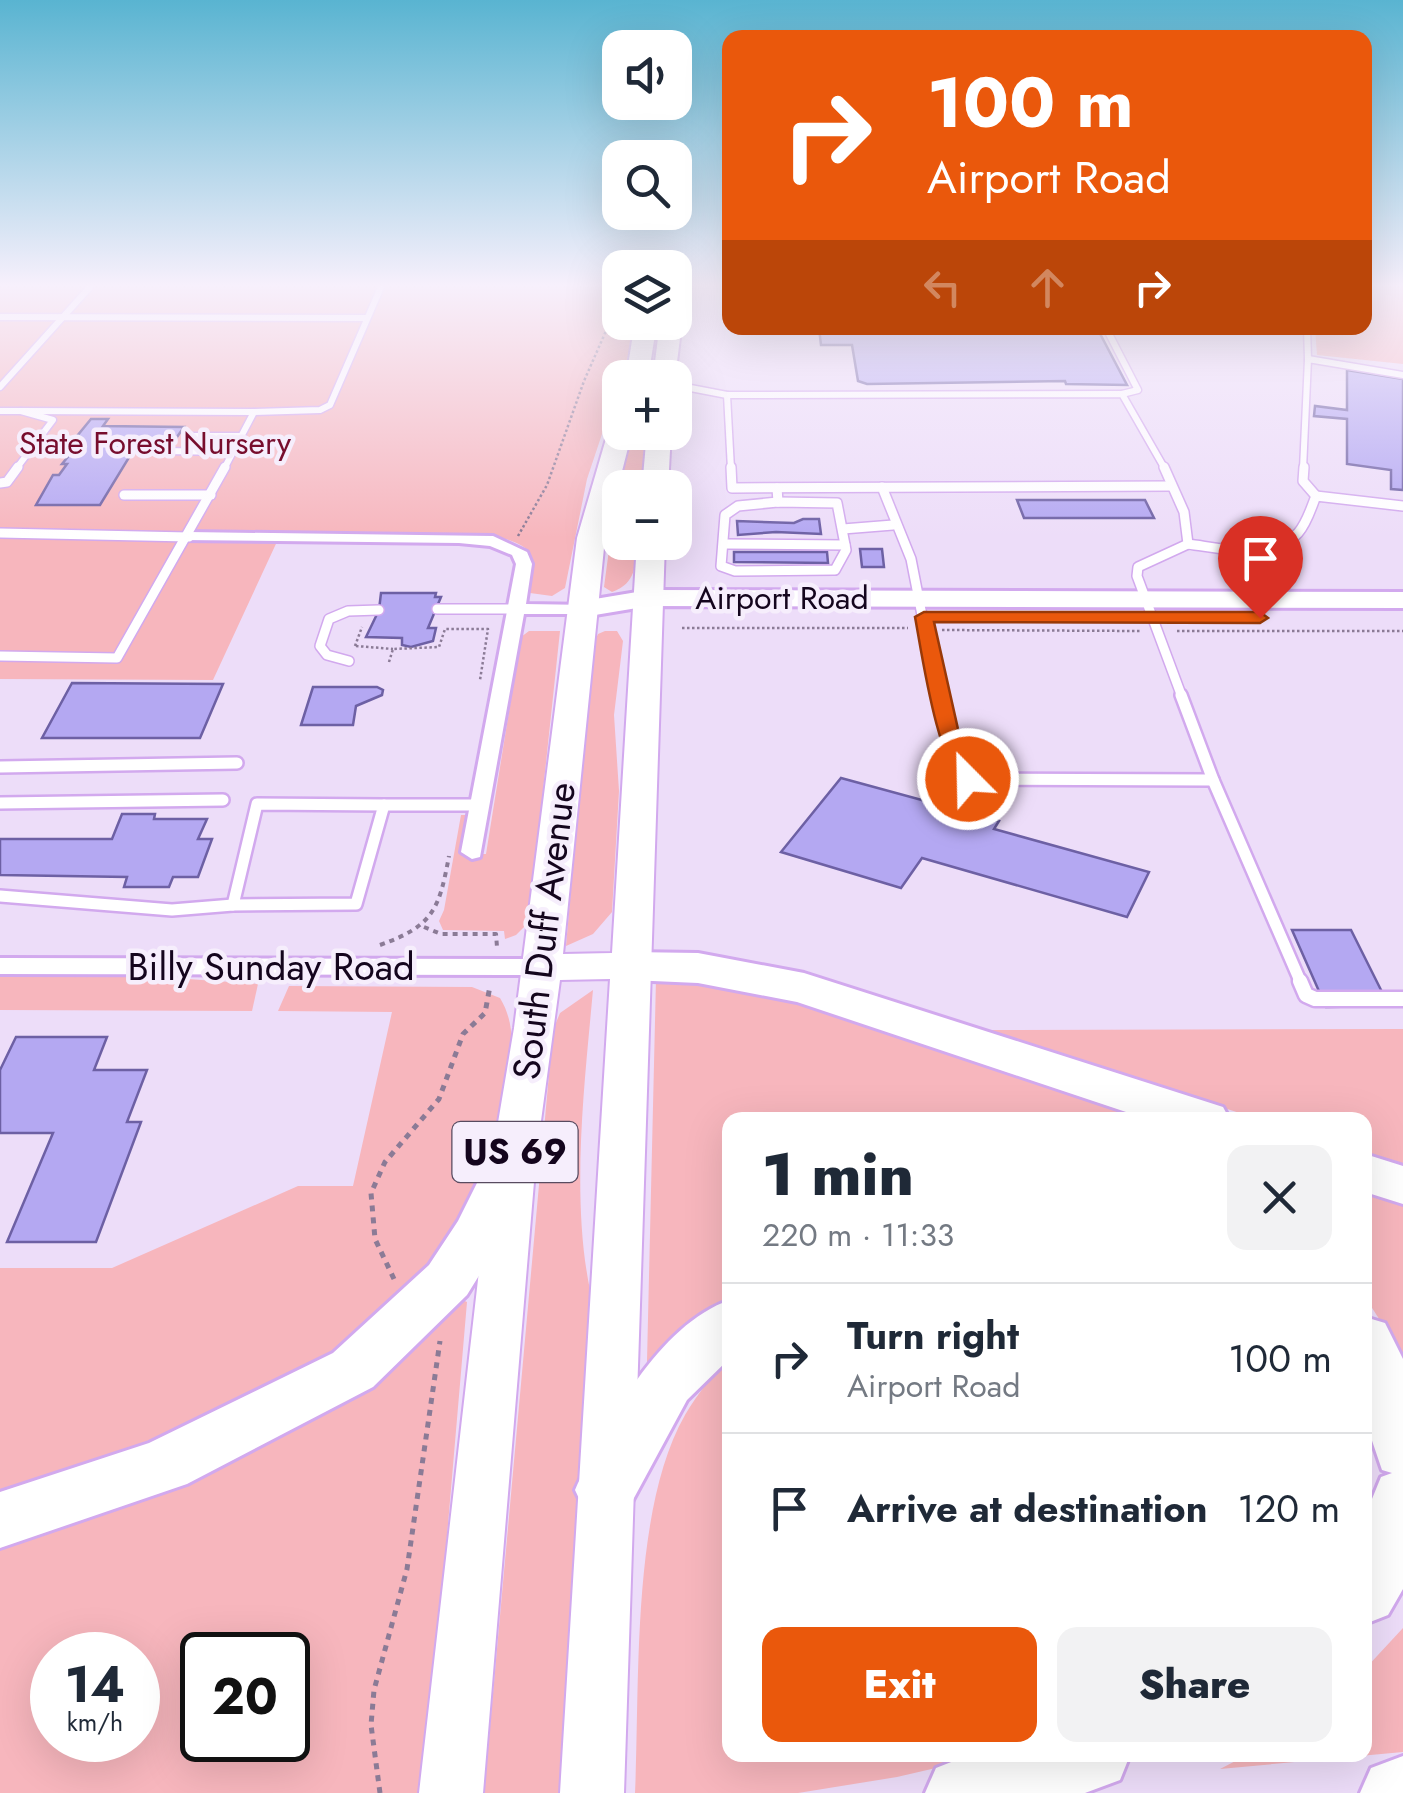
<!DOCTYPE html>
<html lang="en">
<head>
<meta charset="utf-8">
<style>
  :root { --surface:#fff; --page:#f2f2f3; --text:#1f2937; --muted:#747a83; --line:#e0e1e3; --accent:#ea580c }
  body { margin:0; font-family:Jost,sans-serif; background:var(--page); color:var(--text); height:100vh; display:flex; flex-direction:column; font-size:38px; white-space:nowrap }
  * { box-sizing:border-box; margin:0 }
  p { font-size:32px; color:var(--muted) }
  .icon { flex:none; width:55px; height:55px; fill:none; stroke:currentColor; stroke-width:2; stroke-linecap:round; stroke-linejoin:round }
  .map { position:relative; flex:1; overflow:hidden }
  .drawer { position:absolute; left:722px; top:1112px; width:650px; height:650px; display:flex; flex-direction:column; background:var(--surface); border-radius:20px; box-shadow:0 10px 40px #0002 }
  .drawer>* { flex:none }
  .banner { position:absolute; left:722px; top:30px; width:650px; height:305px; border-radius:20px; box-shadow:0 10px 40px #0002; background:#ea580c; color:#fff; overflow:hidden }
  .tools { position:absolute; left:602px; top:30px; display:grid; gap:20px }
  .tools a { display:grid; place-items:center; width:90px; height:90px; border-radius:20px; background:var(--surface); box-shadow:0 10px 40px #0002; font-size:50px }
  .speed { position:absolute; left:30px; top:1632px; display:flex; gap:20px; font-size:50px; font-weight:700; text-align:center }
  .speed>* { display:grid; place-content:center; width:130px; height:130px; border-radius:50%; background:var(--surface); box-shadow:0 10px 40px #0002; line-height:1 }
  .speed small { font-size:25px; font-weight:400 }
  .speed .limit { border:5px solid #111; border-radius:15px; background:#fff; color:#111 }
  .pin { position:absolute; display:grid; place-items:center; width:85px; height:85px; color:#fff; margin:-102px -42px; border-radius:50% 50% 50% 0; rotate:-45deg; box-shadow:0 0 10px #0007 }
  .pin .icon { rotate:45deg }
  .me { position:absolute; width:110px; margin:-55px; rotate:337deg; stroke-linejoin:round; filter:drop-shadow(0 0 8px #0008) }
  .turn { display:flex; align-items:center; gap:35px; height:210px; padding:0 40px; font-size:45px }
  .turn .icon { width:130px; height:130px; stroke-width:2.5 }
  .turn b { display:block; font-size:70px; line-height:85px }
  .lanes { display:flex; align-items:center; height:95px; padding:0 40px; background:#0003; justify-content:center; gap:50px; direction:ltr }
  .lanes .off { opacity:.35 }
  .round { display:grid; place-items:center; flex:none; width:105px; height:105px; border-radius:20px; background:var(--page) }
  .headline { display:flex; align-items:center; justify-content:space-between; height:170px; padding:0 40px }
  h1 { font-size:60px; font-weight:800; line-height:75px }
  .primary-button { display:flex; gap:20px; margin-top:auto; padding:20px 40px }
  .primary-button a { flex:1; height:115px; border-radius:20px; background:var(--accent); color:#fff; font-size:40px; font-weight:800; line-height:115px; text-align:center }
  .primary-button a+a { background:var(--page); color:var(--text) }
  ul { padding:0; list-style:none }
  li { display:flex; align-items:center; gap:30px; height:150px; padding:0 40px; border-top:2px solid var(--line) }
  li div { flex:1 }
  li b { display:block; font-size:38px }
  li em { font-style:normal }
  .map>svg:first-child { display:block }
</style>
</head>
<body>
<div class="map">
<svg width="1403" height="1793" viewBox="0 0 1403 1793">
  <rect width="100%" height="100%" fill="#edddf9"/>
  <!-- green -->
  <g fill="#f7b6bd" fill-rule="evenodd">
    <path d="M0 287H620V322L635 323 629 353 587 479 565 588 552 596 530 593C527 562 545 552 506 539L281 533 213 680 0 679Z"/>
    <path d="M1365 287H1403V364L1317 355 1315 328H1365Z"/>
    <path d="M630 433H649L643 487 620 488V542L637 543C635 565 637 583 612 592L604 587 617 490Z"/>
    <path d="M529 631H560L529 922 516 935 505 939 504 931 443 930 439 921 444 910 461 815H468L461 854H486L521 637Z"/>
    <path d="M605 631H617L623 641 614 715 619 791 612 912 593 934 566 946 592 647 598 634Z"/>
    <path d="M0 976H144L258 984 252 1011 0 1010Z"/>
    <path d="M656 979 781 995 1169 1120H730V1308L653 1373 647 1361Z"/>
    <path d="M289 986 472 987 500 998C522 1034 508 1077 500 1116 492 1158 476 1192 454 1228 444 1245 435 1266 422 1280 311 1400 149 1446 0 1498V1268H112L298 1186H353L392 1012 278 1011Z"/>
    <path d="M593 990C584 1089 569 1211 594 1307L563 1793H484L553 1030 560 1013Z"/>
    <path d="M1403 1029V1167L1365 1154V1120H1261L985 1030Z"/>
    <path d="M1365 1186 1403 1198V1356L1365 1297Z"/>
    <path d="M458 1298 467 1302 425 1793H0V1540ZM52 1655H138V1740H52ZM202 1655H288V1740H202Z"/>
    <path d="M730 1352V1755H992L897 1777 798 1793H635C640 1683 631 1510 685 1415 698 1393 715 1373 730 1352Z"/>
    <path d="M1403 1628V1752L1220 1769 1247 1755H1365V1669Z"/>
  </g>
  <!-- building -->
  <g fill="#b4a8f2" stroke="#6d60a4" stroke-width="2.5">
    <path d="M819 328H1097L1127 385 1066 384 1065 381 867 384 858 381 852 345H821Z"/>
    <path d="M1347 370 1403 379V490L1391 489V470L1347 464V419L1314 416 1315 406 1347 410Z"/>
    <path d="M91 419H108L103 426 184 427 170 447H138L131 454 100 505H36L53 475H59L67 464H62L71 453H66L72 447H68Z"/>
    <path d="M1017 500H1145L1154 518H1024Z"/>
    <path d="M803 519H819L821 534 776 532 738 535 737 521 794 523Z"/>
    <path d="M860 549H882L884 567H862Z"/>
    <path d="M734 552H827L828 563 734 562Z"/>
    <path d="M381 593H436L435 597H441L428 628H436L433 641 411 647 402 645V638L366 637 379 610Z"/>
    <path d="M72 683 223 684 200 738H42Z"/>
    <path d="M313 687H377L383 690 382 695 356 706 353 725H301Z"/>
    <path d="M841 778 999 821 994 829 1149 872 1127 917 922 858 901 888 781 852Z"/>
    <path d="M122 814H155L154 819H207L198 839H212L198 877H173L169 887H124L127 877 0 875V839H112Z"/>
    <path d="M1292 930H1351L1389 1006 1326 1007Z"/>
    <path d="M16 1037H107L94 1070H147L127 1122H141L96 1242H7L53 1133H0V1070Z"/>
  </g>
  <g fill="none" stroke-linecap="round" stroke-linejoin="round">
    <defs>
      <g id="lane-far3">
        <path d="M0 317 366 318"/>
        <path d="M1106 328 1138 390 1122 394"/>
        <path d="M1307 328 1308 359"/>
        <path d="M675 385 727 395 1122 394 1165 469"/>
        <path d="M0 387 90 287"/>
        <path d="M727 395 731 469"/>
        <path d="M0 411H21L53 420 16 469"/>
        <path d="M21 411 254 412 224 469"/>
        <path d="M254 412 320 410 330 405 381 287"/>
        <path d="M189 436H242"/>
        <path d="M162 451 233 452"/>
        <path d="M1303 469 1308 359 1403 375"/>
      </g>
      <g id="lane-far2">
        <path d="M731 467 732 488 1171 486"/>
        <path d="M1164 467 1184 512 1188 544 1138 567 1137 576 1182 697"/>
        <path d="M1304 467 1303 481 1316 496"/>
        <path d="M0 483 7 482 18 467"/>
        <path d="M882 487 911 559 938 697"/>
        <path d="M777 488 778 502"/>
        <path d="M124 495H211"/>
        <path d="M778 502 837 503 846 550 835 570 735 571 721 566 725 515 738 506Z"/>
        <path d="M843 529 893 525"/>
        <path d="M0 533 189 537"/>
        <path d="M725 544 845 545"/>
        <path d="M1188 544C1221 548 1273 562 1298 533 1307 523 1311 508 1316 496L1403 506"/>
        <path d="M437 609H515"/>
        <path d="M0 656 117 658 225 467"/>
        <path d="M349 661 327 655 320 646 329 619 348 611 379 610"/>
      </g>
      <g id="lane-far1">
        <path d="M938 695 946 729 968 779 1213 780"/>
        <path d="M1181 695 1213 780 1301 983"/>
        <path d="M0 767 237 763"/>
        <path d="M0 803 223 800"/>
        <path d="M257 804 384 805 356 904 233 905Z"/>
        <path d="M384 805H483"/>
        <path d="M0 896 172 910 233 905"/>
      </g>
      <path id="lane" d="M1300 981 1306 995 1315 999H1403"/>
      <g id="street">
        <path d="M189 532 493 536 527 552 532 564 526 604 589 605 592 609 583 614H524L480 857 472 859 461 852 516 564 512 555 490 546 459 543 183 540 181 537Z"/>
        <path d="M0 958 541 959 553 967 541 975 0 974Z"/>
      </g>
      <path id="secondary" d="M649 590 1403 592V608L649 606 583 617 570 609 583 601Z"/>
      <g id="primary">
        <path d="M675 287H686L682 298 675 300Z"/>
        <path d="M675 317 682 322 675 378H653L660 322H675Z"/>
        <path d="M635 322H657L648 378H626Z"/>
        <path d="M620 425V432H632L605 538 563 954 612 953 637 542H665L624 1793H560L610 979 560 980 536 1158 483 1793H419L492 1158 514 1028 577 538 608 432Z"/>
        <path d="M647 432H671L668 488H642Z"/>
      </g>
      <g id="highway">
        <path d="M630 952 698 953 804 973 1223 1107 1230 1120H1150L797 1002 698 983 630 980 614 976 608 966 614 956Z"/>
        <path d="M514 1139 532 1145 539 1158 506 1232 467 1295 373 1387 187 1484 0 1548V1492L149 1443 333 1353 429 1265 458 1221 496 1145Z"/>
        <path d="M1365 1154 1403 1166V1204L1365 1192Z"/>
        <path d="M730 1300V1358L687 1400 628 1509 606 1518 584 1509 575 1490C605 1425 659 1324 730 1300Z"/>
        <path d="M1365 1317 1385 1323 1403 1359V1589L1388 1615 1365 1624V1516L1381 1477 1392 1473 1382 1470 1365 1420Z"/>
        <path d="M969 1755H1130L1120 1780 1085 1793H925L936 1768Z"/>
        <path d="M1403 1756V1793H1360L1371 1768Z"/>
      </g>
    </defs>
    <!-- lane-far3 casing -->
    <use href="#lane-far3" stroke="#d2a9ee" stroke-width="9"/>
    <!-- lane-far2 casing -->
    <use href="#lane-far2" stroke="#d2a9ee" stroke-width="12"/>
    <!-- lane-far1 casing -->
    <use href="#lane-far1" stroke="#d2a9ee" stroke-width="16"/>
    <!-- lane casing -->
    <use href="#lane" stroke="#d2a9ee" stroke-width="19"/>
    <!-- street casing -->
    <use href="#street" stroke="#d2a9ee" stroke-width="6"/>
    <!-- secondary casing -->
    <use href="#secondary" stroke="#d2a9ee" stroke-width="6"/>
    <!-- primary casing -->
    <use href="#primary" stroke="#d2a9ee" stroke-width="4"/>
    <!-- highway casing -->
    <use href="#highway" stroke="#d2a9ee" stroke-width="6"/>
    <!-- path-far2 -->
    <g stroke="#8b7b96" stroke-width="2.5" stroke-dasharray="2.5 2.5" stroke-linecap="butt">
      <path d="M518 536 547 485 584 381 620 299"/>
      <path d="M682 628H908"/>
      <path d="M942 630 1142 631"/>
      <path d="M1177 631H1403"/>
      <path d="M355 646 362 627"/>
      <path d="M356 646 393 649"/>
      <path d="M389 662 393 649 439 647 445 629H488L480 680"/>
    </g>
    <!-- path-far1 -->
    <g stroke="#8b7b96" stroke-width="4" stroke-dasharray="5 5" stroke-linecap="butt">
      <path d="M424 927 441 934H496L497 947"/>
      <path d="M380 945C433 926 439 910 449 856"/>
    </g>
    <!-- path -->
    <g stroke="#8b7b96" stroke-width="5" stroke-dasharray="6 6" stroke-linecap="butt">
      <path d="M394 1279 375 1239 371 1193 385 1162 439 1099 463 1034 485 1013 490 986"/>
      <path d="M380 1793 371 1725 374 1690 407 1569 440 1341"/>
    </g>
    <!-- lane-far3 -->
    <use href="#lane-far3" stroke="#fff" stroke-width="6"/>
    <!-- lane-far2 -->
    <use href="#lane-far2" stroke="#fff" stroke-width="9"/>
    <!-- lane-far1 -->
    <use href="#lane-far1" stroke="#fff" stroke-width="11"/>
    <!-- lane -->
    <use href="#lane" stroke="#fff" stroke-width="14"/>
    <!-- street -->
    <use href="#street" fill="#fff" fill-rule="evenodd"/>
    <!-- secondary -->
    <use href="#secondary" fill="#fff" fill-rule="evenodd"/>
    <!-- primary -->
    <use href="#primary" fill="#fff" fill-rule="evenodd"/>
    <!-- highway -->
    <use href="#highway" fill="#fff" fill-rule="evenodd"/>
  </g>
  <!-- sky -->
  <linearGradient id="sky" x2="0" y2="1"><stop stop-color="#59b4d1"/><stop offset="0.53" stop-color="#f7f0fc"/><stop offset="1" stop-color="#f7f0fc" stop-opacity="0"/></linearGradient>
  <rect width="1403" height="538" fill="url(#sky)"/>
  <!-- route -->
  <path fill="#ea580c" stroke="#983908" stroke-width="2.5" d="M924 612H1260L1268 618 1260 623 934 622 960 738 979 779 968 785C939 777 921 648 915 617Z"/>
  <g text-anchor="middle" stroke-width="9" stroke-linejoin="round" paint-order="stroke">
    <!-- far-park labels -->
    <g font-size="32" fill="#770d2d" stroke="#f6eefc">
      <text x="155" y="454">State Forest Nursery</text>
    </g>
    <!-- far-street labels -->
    <g font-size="32" fill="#14051d" stroke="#f6eefc">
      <text x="782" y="609">Airport Road</text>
    </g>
    <!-- shield labels -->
    <rect fill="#f6eefc" stroke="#584b60" stroke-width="2.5" x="452.5" y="1122" width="125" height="60" rx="8"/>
    <g font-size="35" font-weight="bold" fill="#14051d">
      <text x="515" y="1164">US 69</text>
    </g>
    <!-- street labels -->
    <g font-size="38" fill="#14051d" stroke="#f6eefc">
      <text transform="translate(544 931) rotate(-83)" y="13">South Duff Avenue</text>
      <text x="271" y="980">Billy Sunday Road</text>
    </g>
  </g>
</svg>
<div class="tools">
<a><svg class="icon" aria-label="sound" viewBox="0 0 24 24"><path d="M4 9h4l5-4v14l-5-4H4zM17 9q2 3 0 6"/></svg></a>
<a><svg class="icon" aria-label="search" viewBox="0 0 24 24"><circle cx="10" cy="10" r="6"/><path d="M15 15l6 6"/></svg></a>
<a><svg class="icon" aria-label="layers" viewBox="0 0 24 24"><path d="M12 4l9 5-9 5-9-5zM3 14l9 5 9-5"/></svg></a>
<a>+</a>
<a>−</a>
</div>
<div class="speed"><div>14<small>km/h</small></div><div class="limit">20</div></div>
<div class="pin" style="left:1260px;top:618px;background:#d93025"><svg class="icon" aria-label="arrive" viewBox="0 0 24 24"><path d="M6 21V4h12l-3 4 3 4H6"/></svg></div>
<svg class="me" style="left:968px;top:779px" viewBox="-20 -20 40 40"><circle r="17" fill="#ea580c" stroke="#fff" stroke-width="3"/><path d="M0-11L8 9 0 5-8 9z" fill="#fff"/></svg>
<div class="banner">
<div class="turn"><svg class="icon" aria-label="right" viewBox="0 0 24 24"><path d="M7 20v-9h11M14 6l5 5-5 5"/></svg><div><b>100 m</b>Airport Road</div></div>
<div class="lanes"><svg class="icon off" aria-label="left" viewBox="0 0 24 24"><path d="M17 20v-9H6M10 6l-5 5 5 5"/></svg><svg class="icon off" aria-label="ahead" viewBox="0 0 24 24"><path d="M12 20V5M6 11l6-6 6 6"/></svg><svg class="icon" aria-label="right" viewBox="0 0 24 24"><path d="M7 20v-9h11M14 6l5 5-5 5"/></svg></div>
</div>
<section class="drawer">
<div class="headline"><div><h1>1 min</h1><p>220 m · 11:33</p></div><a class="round"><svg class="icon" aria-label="close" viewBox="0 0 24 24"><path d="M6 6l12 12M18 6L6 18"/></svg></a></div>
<ul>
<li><svg class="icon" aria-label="right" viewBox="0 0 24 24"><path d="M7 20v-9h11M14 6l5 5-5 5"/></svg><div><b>Turn right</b><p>Airport Road</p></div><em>100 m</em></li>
<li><svg class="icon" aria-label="arrive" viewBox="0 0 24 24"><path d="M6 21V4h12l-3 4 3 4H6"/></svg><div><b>Arrive at destination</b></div><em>120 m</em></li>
</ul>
<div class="primary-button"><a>Exit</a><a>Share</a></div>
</section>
</div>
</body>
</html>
